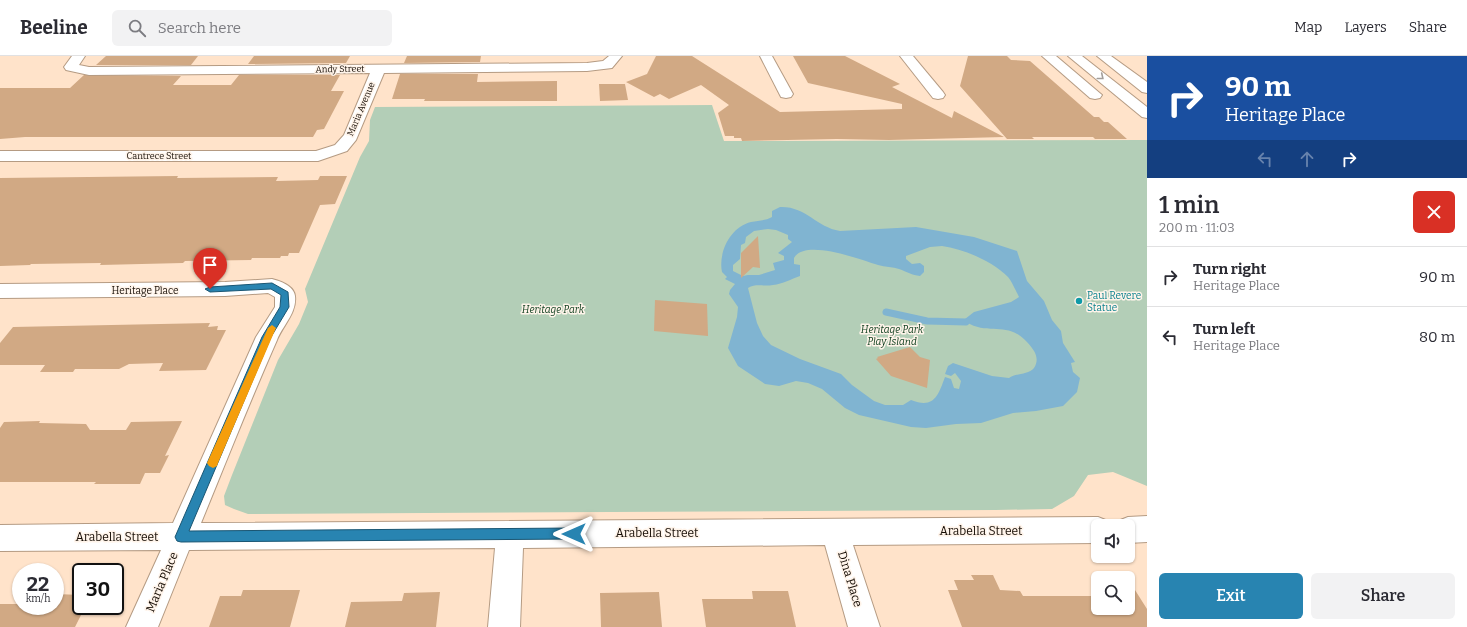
<!DOCTYPE html>
<html lang="en">
<head>
<meta charset="utf-8">
<style>
  :root { --surface:#fff; --page:#f2f2f3; --text:#2b2b33; --muted:#7c7c81; --line:#e1e1e2; --accent:#2884b1 }
  body { margin:0; font-family:Bitter,serif; background:var(--page); color:var(--text); height:100vh; display:flex; flex-direction:column; font-size:15px; white-space:nowrap }
  * { box-sizing:border-box; margin:0 }
  p { font-size:13px; color:var(--muted) }
  .icon { flex:none; width:22px; height:22px; fill:none; stroke:currentColor; stroke-width:2; stroke-linecap:round; stroke-linejoin:round }
  .map { position:relative; flex:1; overflow:hidden }
  .side { display:flex; flex-direction:column; background:var(--surface); width:320px }
  .side>* { flex:none }
  .guide { background:#1a4fa0; color:#fff; overflow:hidden }
  .controls { position:absolute; left:1091px; top:463px; display:grid; gap:8px }
  .controls a { display:grid; place-items:center; width:44px; height:44px; border-radius:6px; background:var(--surface); box-shadow:0 1px 3px #0004; font-size:20px }
  .speed { position:absolute; left:12px; top:507px; display:flex; gap:8px; font-size:20px; font-weight:700; text-align:center }
  .speed>* { display:grid; place-content:center; width:52px; height:52px; border-radius:50%; background:var(--surface); box-shadow:0 1px 3px #0004; line-height:1 }
  .speed small { font-size:10px; font-weight:400 }
  .speed .limit { border:2px solid #111; border-radius:6px; background:#fff; color:#111 }
  .pin { position:absolute; display:grid; place-items:center; width:34px; height:34px; color:#fff; margin:-41px -17px; border-radius:50% 50% 50% 0; rotate:-45deg; box-shadow:0 0 4px #0007 }
  .pin .icon { rotate:45deg }
  .me { position:absolute; width:44px; margin:-22px; rotate:270deg; stroke-linejoin:round; filter:drop-shadow(0 0 3px #0008) }
  .turn { display:flex; align-items:center; gap:14px; height:84px; padding:0 12px; font-size:18px }
  .turn .icon { width:52px; height:52px; stroke-width:2.5 }
  .turn b { display:block; font-size:28px; line-height:34px }
  .lanes { display:flex; align-items:center; height:38px; padding:0 12px; background:#0003; justify-content:center; gap:20px; direction:ltr }
  .lanes .off { opacity:.35 }
  .round { display:grid; place-items:center; flex:none; width:42px; height:42px; border-radius:6px; background:var(--page) }
  .overview { display:flex; align-items:center; justify-content:space-between; height:68px; padding:0 12px }
  h1 { font-size:24px; font-weight:600; line-height:30px }
  .button { display:flex; gap:8px; margin-top:auto; padding:8px 12px }
  .button a { flex:1; height:46px; border-radius:6px; background:var(--accent); color:#fff; font-size:16px; font-weight:600; line-height:46px; text-align:center }
  .button a+a { background:var(--page); color:var(--text) }
  ul { padding:0; list-style:none }
  li { display:flex; align-items:center; gap:12px; height:60px; padding:0 12px; border-top:1px solid var(--line) }
  li div { flex:1 }
  li b { display:block; font-size:15px }
  li em { font-style:normal }
  header { display:flex; align-items:center; gap:24px; box-sizing:border-box; height:56px; padding:0 20px; background:var(--surface); border-bottom:1px solid var(--line) }
  header strong { font-size:19px }
  nav { display:flex; gap:22px; margin-inline-start:auto; font-size:14px }
  .search { width:280px; height:36px; background:var(--page); display:flex; align-items:center; gap:10px; box-sizing:border-box; padding:0 14px; border-radius:6px; color:var(--muted); font-size:15px }
  main { display:flex; flex:1; min-height:0 }
  .map>svg:first-child { display:block }
</style>
</head>
<body>
<header>
<strong>Beeline</strong>
<div class="search"><svg class="icon" aria-label="search" viewBox="0 0 24 24"><circle cx="10" cy="10" r="6"/><path d="M15 15l6 6"/></svg>Search here</div>
<nav><a>Map</a><a>Layers</a><a>Share</a></nav>
</header>
<main>
<div class="map">
<svg width="1147" height="571" viewBox="0 0 1147 571">
  <rect width="100%" height="100%" fill="#ffe3ca"/>
  <!-- green -->
  <path fill="#b3ceb7" d="M712 49 724 85 1147 84V430L1113 416 1088 419 1074 440 1052 453 995 454 248 458 234 453 225 449 224 440 232 419 278 304 299 268 308 246 305 233 360 101 369 85 370 64 375 51Z"/>
  <!-- water -->
  <path fill="#80b4d1" fill-rule="evenodd" d="M780 151C806 150 816 171 840 175L916 171 974 181 1017 195 1027 225 1044 245 1052 264 1061 275 1063 287 1075 306 1071 307 1073 316 1080 322 1077 336 1063 350 1036 355 1013 357 981 367 956 368 926 372 911 371 859 359 845 352 822 333 808 327 796 325 779 330 765 328 738 310 728 292 737 261 738 251 729 238 730 234 735 228 725 223 727 221 722 216C718 197 730 171 751 166 759 164 765 165 772 161V155ZM768 173 776 174 788 179V183L792 186 778 197 784 200V204L773 207 775 214 759 219H748L743 220 733 215V209L740 203 741 189 745 187 746 181 754 175ZM942 190C964 193 992 205 1008 221 1012 226 1016 235 1019 241L1011 246 974 256 965 263 966 266C993 282 1010 260 1034 295 1037 300 1038 306 1034 312 1028 319 1016 317 1009 322L992 320 953 307 948 310 945 318 951 320 955 317 961 325 959 333 954 332 951 323 945 321C938 340 934 353 911 344L903 349H885L874 345 852 329 841 318 800 303 771 289 763 280 757 267 748 232C757 227 763 231 773 229 783 228 791 223 800 220V209L794 208V202C805 182 861 204 878 209 885 211 893 211 899 213 907 216 912 219 920 220L924 216V210L920 207 912 208 906 203V200L930 191Z"/>
  <g fill="none" stroke-linecap="round" stroke-linejoin="round">
    <!-- stream -->
    <path stroke="#80b4d1" stroke-width="7" d="M886 256 927 265 966 266"/>
  </g>
  <!-- building -->
  <g fill="#d1a984">
    <path d="M106 0H198L191 9H96Z"/>
    <path d="M254 0H350L346 7 248 8Z"/>
    <path d="M407 0H481L480 6 404 7Z"/>
    <path d="M656 0H692L780 56 902 53V48L808 27 793 0H845L900 28 892 31 952 62 954 55 1004 81 889 84 837 83 742 85 741 82H734V80H725L718 57 729 49 701 29 669 43 660 38 654 41 626 26 647 18Z"/>
    <path d="M968 0H1007L1011 4 1030 5 1094 61H1099L1104 66H1108L1127 83H1095L1093 81H1032L1034 83H1007L960 30Z"/>
    <path d="M400 18H478L477 26 557 25V45H424L425 43H392Z"/>
    <path d="M84 19 181 20 173 29H231L239 19H340L331 35H344L324 73 317 74 313 81H25L0 83V32H70Z"/>
    <path d="M599 28H625L628 44 600 45Z"/>
    <path d="M178 120 177 122 278 121 276 125 318 124 320 120H347L335 148 320 149 299 197H289L288 200H281L280 202H252L251 204 185 205 183 207 100 209 101 207 31 208 30 209 0 210V122Z"/>
    <path d="M758 180 760 212 753 211 741 222V197Z"/>
    <path d="M655 244 707 248 708 280 654 275Z"/>
    <path d="M210 267 208 271 218 270 217 274H226L206 314 159 315 163 307 129 308 119 313H75L73 316H40L45 309H0V287L13 271Z"/>
    <path d="M910 291 920 301 930 304 927 332 891 320 876 303 878 302 877 301Z"/>
    <path d="M40 365 39 367 86 368 90 374H126L131 366 182 365 165 400 169 399 160 417H145L140 428H94L96 426H0V372L4 366Z"/>
    <path d="M971 519H993L1000 534 1020 535 1023 540H1094L1091 534H1098V552H1128V534H1135L1147 553V571H962L948 534H958L954 524H974Z"/>
    <path d="M243 534H300L290 571H209L220 540H241Z"/>
    <path d="M752 535H788L796 571H706L702 543H753Z"/>
    <path d="M440 536 436 571H345L351 546 402 545 404 537Z"/>
    <path d="M659 536 662 571H601L600 537Z"/>
    <path d="M56 538 81 539V559L75 571H0V548H21V550H55Z"/>
  </g>
  <g fill="none" stroke-linecap="round" stroke-linejoin="round">
    <defs>
      <g id="minor">
        <path d="M72 0H85L79 9 89 11 587 7 603 5 609 0H622L612 12 587 15 384 17 356 84 347 95 318 105H0V95H316L335 89 344 79 370 17 89 19 66 14 64 11Z"/>
        <path d="M760 0H772L793 38 791 41 786 42 781 41Z"/>
        <path d="M900 0H913L943 36 945 39 943 42 938 43 933 42Z"/>
        <path d="M1042 0H1056L1102 39 1100 42 1095 43 1090 42Z"/>
        <path d="M1068 0H1082L1147 51V62L1142 61Z"/>
        <path d="M1097 0H1111L1147 26V37L1142 36Z"/>
        <path d="M272 223C280 225 294 230 295 240 297 257 283 269 277 284 250 345 226 406 201 467L1098 461 1108 465 1110 470H1098V487L853 489 880 571H848L825 489 523 492 520 571H488L495 492 189 494 158 571H126L161 494 0 495V469L173 467 256 281 275 251V241L268 237 225 240 0 242V228L225 226Z"/>
        <path d="M1147 460V486L1128 487V470H1116L1118 465 1128 461Z"/>
      </g>
    </defs>
    <!-- minor casing -->
    <use href="#minor" stroke="#b59b83" stroke-width="2"/>
    <!-- minor -->
    <use href="#minor" fill="#fff" fill-rule="evenodd"/>
  </g>
  <!-- one-way arrows -->
  <defs><path id="oneway-chevron" d="M-2-3.5L2.5 0L-2 3.5" fill="none" stroke-width="1.6" stroke-linecap="round" stroke-linejoin="round"/></defs>
  <use stroke="#a29e9b" href="#oneway-chevron" transform="translate(1101 21) rotate(39)"/>
  <!-- route -->
  <path fill="#2884b1" stroke="#1a5673" d="M272 227 288 236 289 251 271 281 189 475 574 472 578 474 580 478 578 482 574 483 181 486 177 485 175 481 262 281 280 251 281 239 271 233 210 236 205 233 210 231Z"/>
  <!-- slow -->
  <path fill="#f59e0b" d="M272 269 276 272 218 407 217 410 213 412 209 410 207 407 268 272Z"/>
  <!-- markers -->
  <circle fill="#0f9aa8" stroke="#fff4ea" stroke-width="1.5" cx="1079" cy="245" r="4"/>
  <g text-anchor="middle" stroke-width="3" stroke-linejoin="round" paint-order="stroke">
    <!-- far-street labels -->
    <g font-size="9" fill="#160d05" stroke="#fff4ea">
      <text transform="translate(340 13) rotate(-1)" y="3">Andy Street</text>
      <text transform="translate(361 53) rotate(-67)" y="3">Maria Avenue</text>
      <text x="159" y="103">Cantrece Street</text>
    </g>
    <!-- street labels -->
    <g font-size="10" fill="#160d05" stroke="#fff4ea">
      <text x="145" y="238">Heritage Place</text>
    </g>
    <!-- culture labels -->
    <g font-size="10" fill="#0d838f" stroke="#fff4ea" text-anchor="start">
      <text x="1087" y="243">Paul Revere<tspan x="1087" dy="12">Statue</tspan></text>
    </g>
    <!-- park labels -->
    <g font-size="10" font-style="italic" fill="#073917" stroke="#fff4ea">
      <text x="553" y="257">Heritage Park</text>
      <text x="892" y="277">Heritage Park<tspan x="892" dy="12">Play Island</tspan></text>
    </g>
    <!-- near-street labels -->
    <g font-size="12" fill="#160d05" stroke="#fff4ea">
      <text x="981" y="479">Arabella Street</text>
      <text x="657" y="481">Arabella Street</text>
      <text x="117" y="485">Arabella Street</text>
      <text transform="translate(850 523) rotate(73)" y="4">Dina Place</text>
      <text transform="translate(162 526) rotate(-67)" y="4">Maria Place</text>
    </g>
  </g>
</svg>
<div class="controls">
<a><svg class="icon" aria-label="sound" viewBox="0 0 24 24"><path d="M4 9h4l5-4v14l-5-4H4zM17 9q2 3 0 6"/></svg></a>
<a><svg class="icon" aria-label="search" viewBox="0 0 24 24"><circle cx="10" cy="10" r="6"/><path d="M15 15l6 6"/></svg></a>
</div>
<div class="speed"><div>22<small>km/h</small></div><div class="limit">30</div></div>
<div class="pin" style="left:210px;top:233px;background:#d93025"><svg class="icon" aria-label="arrive" viewBox="0 0 24 24"><path d="M6 21V4h12l-3 4 3 4H6"/></svg></div>
<svg class="me" style="left:574px;top:478px" viewBox="-20 -20 40 40"><path d="M0-17L14 15 0 8-14 15z" fill="#2884b1" stroke="#fff" stroke-width="4"/></svg>
</div>
<section class="side">
<div class="guide">
<div class="turn"><svg class="icon" aria-label="right" viewBox="0 0 24 24"><path d="M7 20v-9h11M14 6l5 5-5 5"/></svg><div><b>90 m</b>Heritage Place</div></div>
<div class="lanes"><svg class="icon off" aria-label="left" viewBox="0 0 24 24"><path d="M17 20v-9H6M10 6l-5 5 5 5"/></svg><svg class="icon off" aria-label="ahead" viewBox="0 0 24 24"><path d="M12 20V5M6 11l6-6 6 6"/></svg><svg class="icon" aria-label="right" viewBox="0 0 24 24"><path d="M7 20v-9h11M14 6l5 5-5 5"/></svg></div>
</div>
<div class="overview"><div><h1>1 min</h1><p>200 m · 11:03</p></div><a class="round" style="background:#d93025;color:#fff"><svg class="icon" aria-label="close" viewBox="0 0 24 24"><path d="M6 6l12 12M18 6L6 18"/></svg></a></div>
<ul>
<li><svg class="icon" aria-label="right" viewBox="0 0 24 24"><path d="M7 20v-9h11M14 6l5 5-5 5"/></svg><div><b>Turn right</b><p>Heritage Place</p></div><em>90 m</em></li>
<li><svg class="icon" aria-label="left" viewBox="0 0 24 24"><path d="M17 20v-9H6M10 6l-5 5 5 5"/></svg><div><b>Turn left</b><p>Heritage Place</p></div><em>80 m</em></li>
</ul>
<div class="button"><a>Exit</a><a>Share</a></div>
</section>
</main>
</body>
</html>
